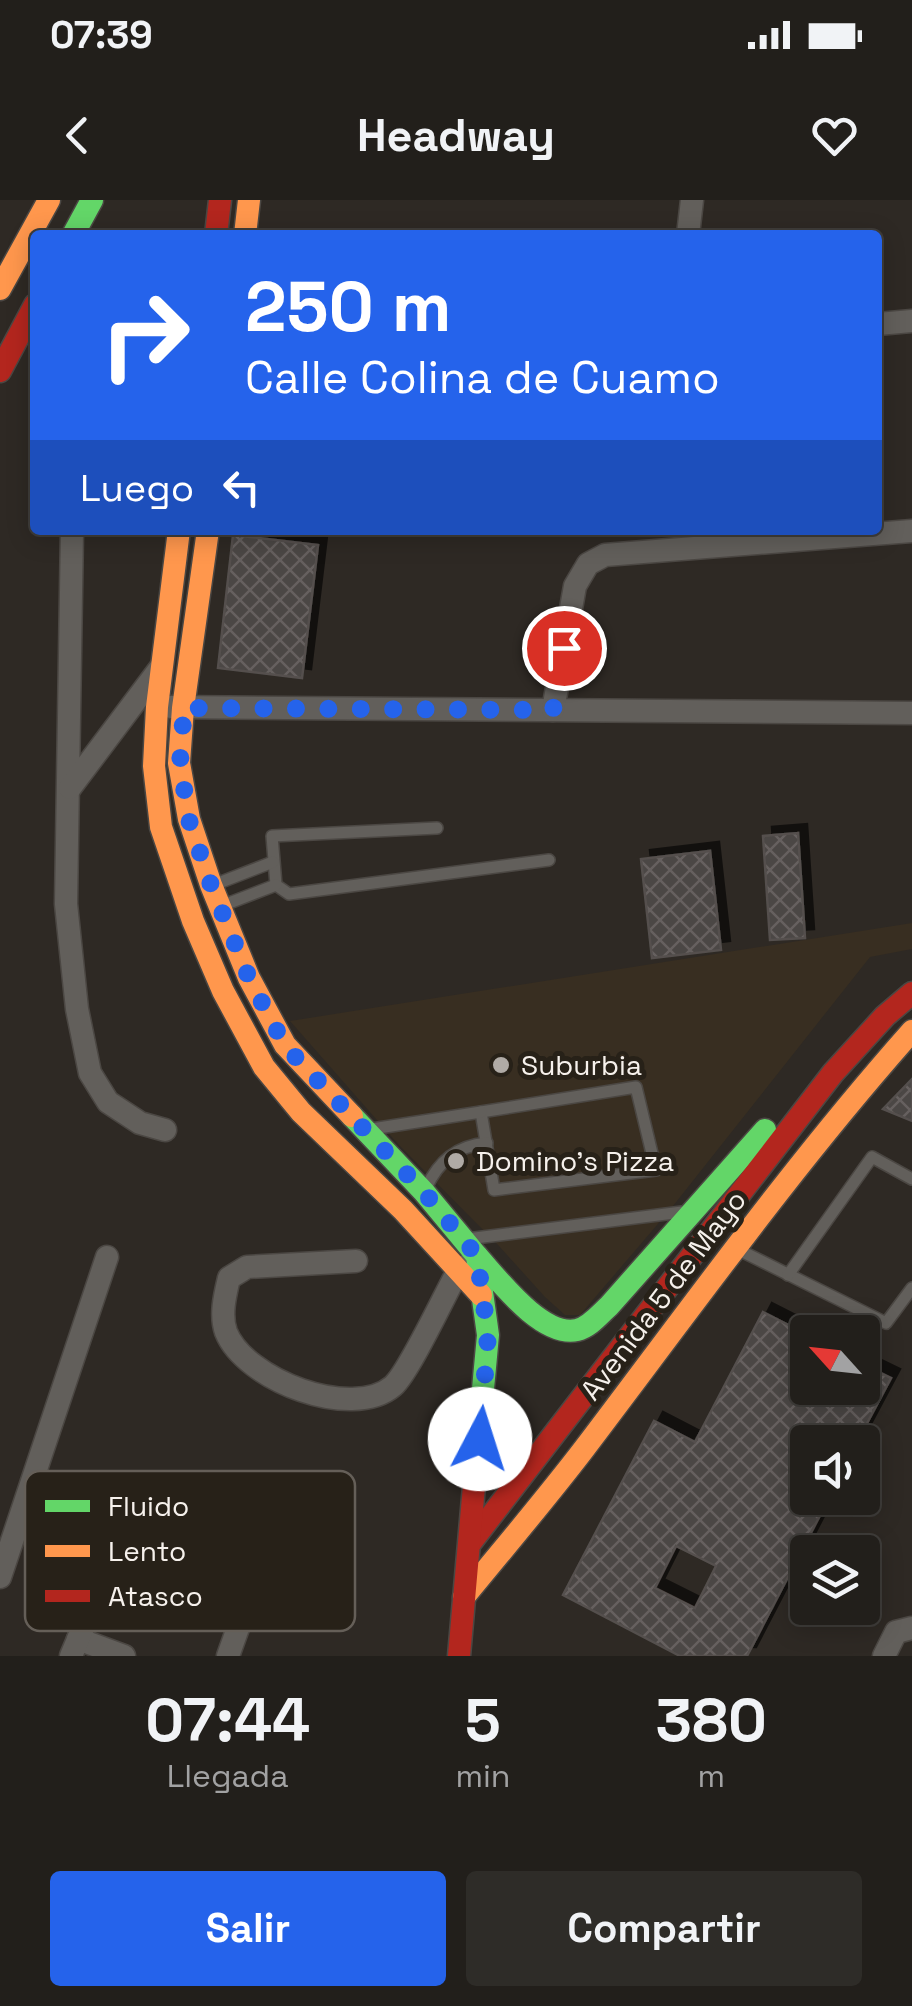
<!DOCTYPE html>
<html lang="es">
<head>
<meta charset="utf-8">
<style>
  :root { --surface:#221f1b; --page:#2e2c28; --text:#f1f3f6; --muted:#a2a2a3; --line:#3f3d3a; --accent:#2563eb }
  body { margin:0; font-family:"Space Grotesk",sans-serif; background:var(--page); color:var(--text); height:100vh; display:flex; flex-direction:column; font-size:38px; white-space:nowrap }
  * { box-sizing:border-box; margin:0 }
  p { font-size:32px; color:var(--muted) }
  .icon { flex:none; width:55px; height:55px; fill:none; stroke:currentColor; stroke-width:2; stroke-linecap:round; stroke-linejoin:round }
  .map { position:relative; height:1456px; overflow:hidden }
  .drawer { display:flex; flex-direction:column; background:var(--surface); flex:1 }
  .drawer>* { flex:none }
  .guide { position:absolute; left:30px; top:30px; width:852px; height:305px; border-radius:10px; box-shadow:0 5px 25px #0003,0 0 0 2px var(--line); background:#2563eb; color:#fff; overflow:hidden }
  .needle { width:65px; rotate:297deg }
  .controls { position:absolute; left:790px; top:1115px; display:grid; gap:20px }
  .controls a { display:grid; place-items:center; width:90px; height:90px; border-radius:10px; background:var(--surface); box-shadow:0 5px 25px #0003,0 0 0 2px var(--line); font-size:50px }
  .pin { position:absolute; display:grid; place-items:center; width:85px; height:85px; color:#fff; margin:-42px; border:5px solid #fff; border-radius:50%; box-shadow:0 2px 10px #0007 }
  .me { position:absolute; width:110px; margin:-55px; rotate:5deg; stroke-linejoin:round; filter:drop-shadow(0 0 8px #0008) }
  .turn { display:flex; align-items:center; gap:35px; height:210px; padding:0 50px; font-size:45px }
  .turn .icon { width:130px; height:130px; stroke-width:2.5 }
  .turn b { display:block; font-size:70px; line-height:85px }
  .then { display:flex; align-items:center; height:95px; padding:0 50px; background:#0003; gap:20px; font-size:38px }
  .eta { display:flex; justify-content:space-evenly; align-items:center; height:170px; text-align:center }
  .eta b { font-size:60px; font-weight:700; line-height:70px }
  .button { display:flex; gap:20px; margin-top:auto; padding:20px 50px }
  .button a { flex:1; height:115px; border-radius:10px; background:var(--accent); color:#fff; font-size:40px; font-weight:700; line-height:115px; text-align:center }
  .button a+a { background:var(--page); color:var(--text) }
  .status { display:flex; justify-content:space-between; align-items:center; height:70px; padding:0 50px; background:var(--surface); direction:ltr }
  .status svg { height:28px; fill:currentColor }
  header { display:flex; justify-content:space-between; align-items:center; height:130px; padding:0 50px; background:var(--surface); font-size:45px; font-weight:700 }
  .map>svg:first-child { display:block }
</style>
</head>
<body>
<div class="status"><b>07:39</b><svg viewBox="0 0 49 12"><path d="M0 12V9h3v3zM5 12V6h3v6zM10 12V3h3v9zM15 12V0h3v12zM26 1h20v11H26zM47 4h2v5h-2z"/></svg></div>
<header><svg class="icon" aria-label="back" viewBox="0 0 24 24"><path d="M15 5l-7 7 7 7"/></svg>Headway<svg class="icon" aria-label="heart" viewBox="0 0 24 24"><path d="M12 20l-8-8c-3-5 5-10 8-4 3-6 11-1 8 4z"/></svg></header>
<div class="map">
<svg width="912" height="1456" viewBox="0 0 912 1456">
  <defs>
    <pattern id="building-cross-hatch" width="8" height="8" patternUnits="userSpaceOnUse" patternTransform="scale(2.5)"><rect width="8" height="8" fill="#4b4644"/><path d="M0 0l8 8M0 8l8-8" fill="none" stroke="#66615f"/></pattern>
    <filter id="shadow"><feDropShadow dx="9" dy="-9" stdDeviation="0" flood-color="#0009"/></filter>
  </defs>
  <rect width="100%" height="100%" fill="#2e2924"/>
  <!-- built -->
  <path fill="#382e21" d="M912 723V749L870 757 669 1011 580 1115H565L545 1097 499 1046 398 944 290 821Z"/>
  <!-- building -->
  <g fill="url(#building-cross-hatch)" stroke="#54504e" stroke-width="2.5" fill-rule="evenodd" filter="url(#shadow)">
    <path d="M233 335 318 345 302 478 218 468Z"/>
    <path d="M798 633 805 738 770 740 763 636Z"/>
    <path d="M710 651 721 750 652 758 641 659Z"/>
    <path d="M912 879V921L883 909Z"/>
    <path d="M763 1112 808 1135V1188H862V1164L891 1178 857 1242H808V1298H829L747 1456H680L563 1395 654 1221 695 1242ZM676 1346 716 1366 695 1408 655 1388Z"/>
  </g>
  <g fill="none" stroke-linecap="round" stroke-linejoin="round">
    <defs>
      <g id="lane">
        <path d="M437 628 272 636 276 685 289 694 549 660"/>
        <path d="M216 684 273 662"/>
        <path d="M224 705 276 685"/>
        <path d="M636 887 656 970 494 990 481 912Z"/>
        <path d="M372 929 481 912"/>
        <path d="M426 988C439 961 456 946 487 943"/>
        <path d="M467 1039 682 1012"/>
        <path d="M739 1050 886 1123 912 1088"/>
        <path d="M788 1075 872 957 912 979"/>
      </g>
      <g id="street">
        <path d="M688 35 692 0"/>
        <path d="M878 124 912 121"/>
        <path d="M72 330 66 704 77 809 90 873 108 902 140 923 165 930"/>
        <path d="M171 507 912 513"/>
        <path d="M553 510 575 386 588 364 605 355 912 331"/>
        <path d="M70 588 161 467"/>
        <path d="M356 1061 247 1067 229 1078C225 1095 220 1115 226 1132 245 1180 352 1221 393 1186 409 1172 445 1094 458 1071L467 1065"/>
        <path d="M0 1377 107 1057"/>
        <path d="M78 1439 124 1456"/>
        <path d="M71 1456 127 1324"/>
        <path d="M228 1456 254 1383"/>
        <path d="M884 1456 896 1432 912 1428"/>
      </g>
      <g id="fast">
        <path d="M73 35 92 0"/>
        <path d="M352 916 424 992 477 1056 488 1135 474 1286"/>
        <path d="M477 1056C498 1079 542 1138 577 1130 590 1127 600 1114 609 1106L765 930"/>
      </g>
      <g id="slow">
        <path d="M245 35 249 0"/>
        <path d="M0 89 49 0"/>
        <path d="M179 330 157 507 154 566 161 627 193 721 223 791 264 867 301 912 403 1010 481 1095"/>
        <path d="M208 330 183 508 179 563 189 619 211 685 249 778 285 845 352 916"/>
        <path d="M464 1397C504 1348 545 1300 584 1249 691 1108 794 964 912 831"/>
      </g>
      <g id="jam">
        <path d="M216 35 220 0"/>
        <path d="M0 171 35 105"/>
        <path d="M471 1342 833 873 885 816 912 793"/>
        <path d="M459 1456 474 1286"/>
      </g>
    </defs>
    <!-- lane casing -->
    <use href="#lane" stroke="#4b4743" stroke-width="14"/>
    <!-- street casing -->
    <use href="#street" stroke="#4b4743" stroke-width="25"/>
    <!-- fast casing -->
    <use href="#fast" stroke="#4b4743" stroke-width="25"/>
    <!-- slow casing -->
    <use href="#slow" stroke="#4b4743" stroke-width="25"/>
    <!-- jam casing -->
    <use href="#jam" stroke="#4b4743" stroke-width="25"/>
    <!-- lane -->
    <use href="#lane" stroke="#625f5b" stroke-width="11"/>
    <!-- street -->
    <use href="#street" stroke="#625f5b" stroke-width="22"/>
    <!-- fast -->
    <use href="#fast" stroke="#63d668" stroke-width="22"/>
    <!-- slow -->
    <use href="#slow" stroke="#ff974d" stroke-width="22"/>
    <!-- jam -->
    <use href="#jam" stroke="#b3261e" stroke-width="22"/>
  </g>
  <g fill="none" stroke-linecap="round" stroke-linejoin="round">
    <!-- route -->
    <path stroke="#2563eb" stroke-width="18" stroke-dasharray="0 32.4" d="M480 1239 488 1135 477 1056 424 992 285 846 249 778 211 685 189 620 180 563 184 508 553 510 564 448"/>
  </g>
  <!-- markers -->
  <g fill="#b0aba6" stroke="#272118" stroke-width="4">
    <circle cx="501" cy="865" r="10"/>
    <circle cx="456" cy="961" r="10"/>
  </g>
  <g text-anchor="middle" stroke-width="10" stroke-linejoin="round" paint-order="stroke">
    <!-- poi labels -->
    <g font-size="28" fill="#f6f1ec" stroke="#272118" text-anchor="start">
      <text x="521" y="875">Suburbia</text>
      <text x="476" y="971">Domino's Pizza</text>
    </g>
    <!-- street labels -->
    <g font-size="28" fill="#f6f1ec" stroke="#272118">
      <text transform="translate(663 1095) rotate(-53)" y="10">Avenida 5 de Mayo</text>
    </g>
  </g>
  <!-- legend -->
  <rect x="25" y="1271" width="330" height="160" rx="15" fill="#272118" stroke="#655f58" stroke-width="2.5"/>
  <rect x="45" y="1300" width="45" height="12" fill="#63d668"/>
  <rect x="45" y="1345" width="45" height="12" fill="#ff974d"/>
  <rect x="45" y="1390" width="45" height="12" fill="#b3261e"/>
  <g font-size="28" fill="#f6f1ec">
    <text x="108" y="1316">Fluido</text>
    <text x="108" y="1361">Lento</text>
    <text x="108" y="1406">Atasco</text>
  </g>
</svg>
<div class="controls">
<a><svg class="needle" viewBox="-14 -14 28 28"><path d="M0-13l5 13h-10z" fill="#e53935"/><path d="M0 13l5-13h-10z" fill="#a2a2a3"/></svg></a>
<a><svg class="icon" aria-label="sound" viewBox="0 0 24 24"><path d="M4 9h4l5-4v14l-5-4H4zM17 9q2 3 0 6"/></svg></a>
<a><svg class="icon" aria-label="layers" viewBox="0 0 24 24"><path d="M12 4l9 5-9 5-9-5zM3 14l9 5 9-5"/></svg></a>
</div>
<div class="pin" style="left:564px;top:448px;background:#d93025"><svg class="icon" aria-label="arrive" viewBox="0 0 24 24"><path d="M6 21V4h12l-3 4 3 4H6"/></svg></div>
<svg class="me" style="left:480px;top:1239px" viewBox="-20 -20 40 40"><circle r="19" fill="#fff"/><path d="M0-13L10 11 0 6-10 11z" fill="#2563eb"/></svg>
<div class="guide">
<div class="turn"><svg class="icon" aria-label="right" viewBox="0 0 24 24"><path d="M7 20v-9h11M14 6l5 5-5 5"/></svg><div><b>250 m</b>Calle Colina de Cuamo</div></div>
<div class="then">Luego<svg class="icon" aria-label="left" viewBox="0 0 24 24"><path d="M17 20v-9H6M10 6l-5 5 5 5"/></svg></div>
</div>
</div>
<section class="drawer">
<div class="eta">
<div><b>07:44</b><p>Llegada</p></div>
<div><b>5</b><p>min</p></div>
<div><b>380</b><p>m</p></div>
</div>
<div class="button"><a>Salir</a><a>Compartir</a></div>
</section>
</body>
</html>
